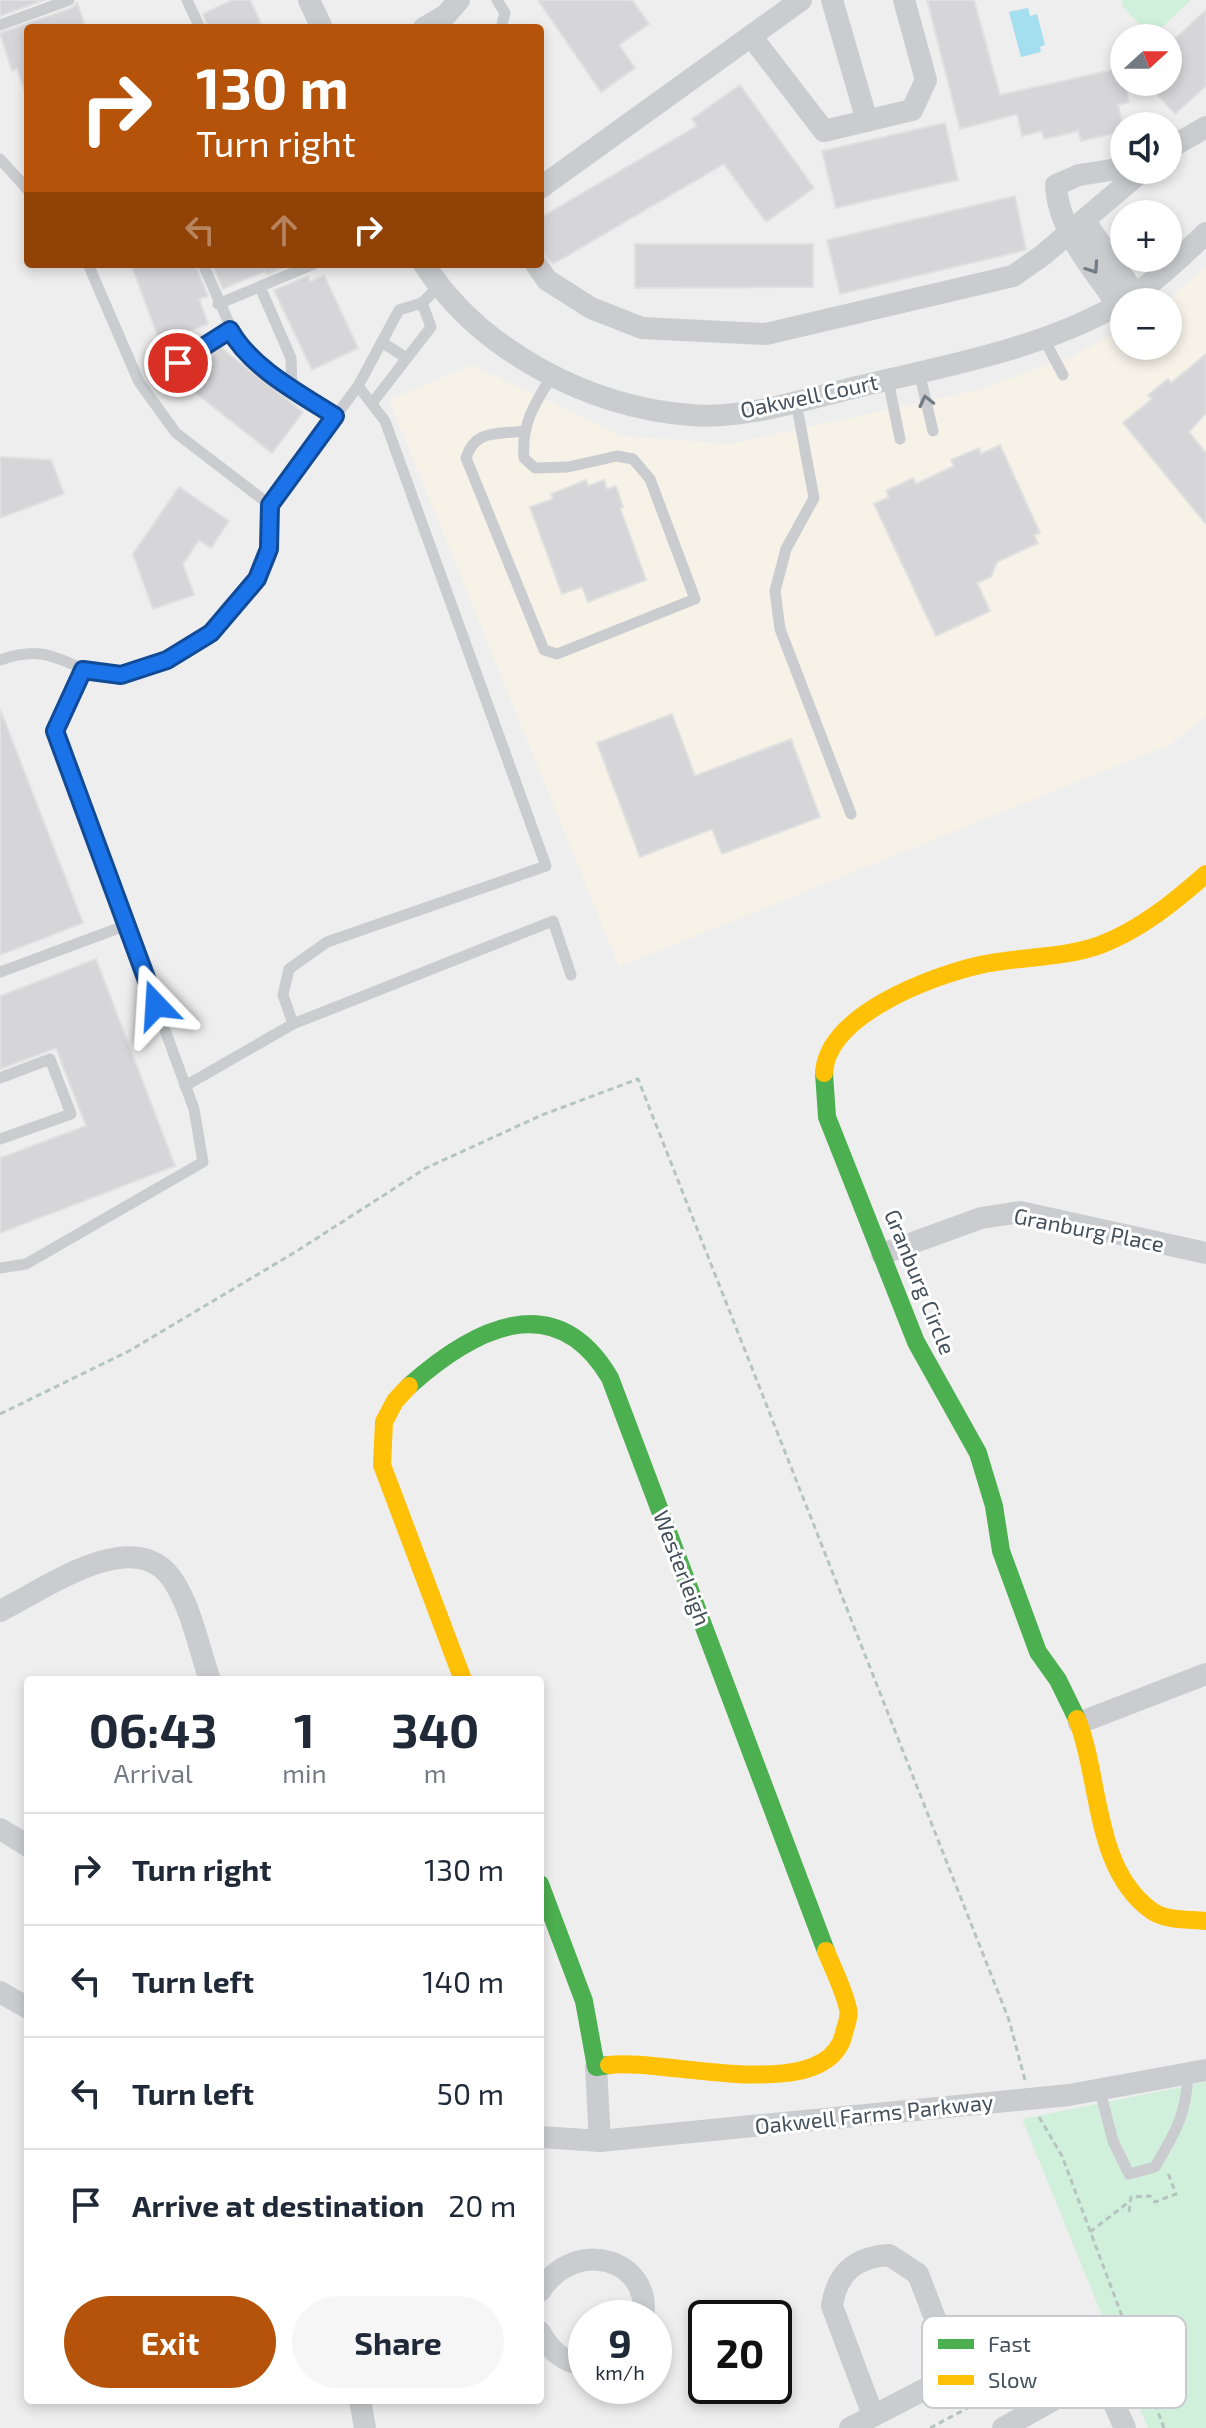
<!DOCTYPE html>
<html lang="en">
<head>
<meta charset="utf-8">
<style>
  :root { --surface:#fff; --page:#f6f6f7; --text:#1f2937; --muted:#747a83; --line:#e0e1e3; --accent:#b45309 }
  body { margin:0; font-family:"Exo 2",sans-serif; background:var(--page); color:var(--text); height:100vh; display:flex; flex-direction:column; font-size:30px; white-space:nowrap }
  * { box-sizing:border-box; margin:0 }
  p { font-size:26px; color:var(--muted) }
  .icon { flex:none; width:44px; height:44px; fill:none; stroke:currentColor; stroke-width:2; stroke-linecap:round; stroke-linejoin:round }
  .map { position:relative; flex:1; overflow:hidden }
  .panel { position:absolute; left:24px; top:1676px; width:520px; height:728px; display:flex; flex-direction:column; background:var(--surface); border-radius:8px; box-shadow:0 4px 12px #0003 }
  .panel>* { flex:none }
  .banner { position:absolute; left:24px; top:24px; width:520px; height:244px; border-radius:8px; box-shadow:0 4px 12px #0003; background:#b45309; color:#fff; overflow:hidden }
  .needle { width:52px; rotate:69deg }
  .buttons { position:absolute; left:1110px; top:24px; display:grid; gap:16px }
  .buttons a { display:grid; place-items:center; width:72px; height:72px; border-radius:50%; background:var(--surface); box-shadow:0 4px 12px #0003; font-size:40px }
  .speed { position:absolute; left:568px; top:2300px; display:flex; gap:16px; font-size:40px; font-weight:700; text-align:center }
  .speed>* { display:grid; place-content:center; width:104px; height:104px; border-radius:50%; background:var(--surface); box-shadow:0 4px 12px #0003; line-height:1 }
  .speed small { font-size:20px; font-weight:400 }
  .speed .limit { border:4px solid #111; border-radius:12px; background:#fff; color:#111 }
  .pin { position:absolute; display:grid; place-items:center; width:68px; height:68px; color:#fff; margin:-34px; border:4px solid #fff; border-radius:50%; box-shadow:0 2px 8px #0007 }
  .me { position:absolute; width:88px; margin:-44px; rotate:340deg; stroke-linejoin:round; filter:drop-shadow(0 0 6px #0008) }
  .turn { display:flex; align-items:center; gap:28px; height:168px; padding:0 40px; font-size:36px }
  .turn .icon { width:104px; height:104px; stroke-width:2.5 }
  .turn b { display:block; font-size:56px; line-height:68px }
  .lanes { display:flex; align-items:center; height:76px; padding:0 40px; background:#0003; justify-content:center; gap:40px; direction:ltr }
  .lanes .off { opacity:.35 }
  .eta { display:flex; justify-content:space-evenly; align-items:center; height:136px; text-align:center }
  .eta b { font-size:48px; font-weight:700; line-height:56px }
  .action { display:flex; gap:16px; margin-top:auto; padding:16px 40px }
  .action a { flex:1; height:92px; border-radius:48px; background:var(--accent); color:#fff; font-size:32px; font-weight:700; line-height:92px; text-align:center }
  .action a+a { background:var(--page); color:var(--text) }
  ul { padding:0; list-style:none }
  li { display:flex; align-items:center; gap:24px; height:112px; padding:0 40px; border-top:2px solid var(--line) }
  li div { flex:1 }
  li b { display:block; font-size:30px }
  li em { font-style:normal }
  .map>svg:first-child { display:block }
</style>
</head>
<body>
<div class="map">
<svg width="1206" height="2428" viewBox="0 0 1206 2428">
  <rect width="100%" height="100%" fill="#efeeee"/>
  <!-- commercial -->
  <path fill="#f6f2e8" d="M1206 266V717L1171 744 619 967 389 400 472 365 622 436 730 444 977 390 1072 356 1124 329V346H1168L1166 302Z"/>
  <!-- green -->
  <g fill="#d1f0dc">
    <path d="M1122 0H1191L1159 30 1148 34 1121 5Z"/>
    <path d="M1206 2082V2428H1148L1022 2119Z"/>
  </g>
  <!-- water -->
  <path fill="#a3dfef" d="M1028 8 1030 16 1037 14 1045 45 1040 47 1041 52 1021 57 1009 12Z"/>
  <!-- building -->
  <g fill="#d6d6d8" stroke="#e0e0e1" stroke-width="2">
    <path d="M0 0H44L0 16Z"/>
    <path d="M232 0H250L263 28H208L203 14Z"/>
    <path d="M538 0H632L649 24 619 45 635 68 601 92Z"/>
    <path d="M927 0H974L1000 95 1121 68 1129 102 1118 105 1124 131 1081 141 1078 131 1044 139 1042 131 1022 136 1017 114 960 129Z"/>
    <path d="M77 3 86 28H28L26 95 17 69 12 71 0 33 72 8Z"/>
    <path d="M1206 10V86L1175 114 1146 82H1168V45Z"/>
    <path d="M740 85 814 188 766 222 724 164 553 264 541 251 540 218 697 126 692 119Z"/>
    <path d="M945 123 958 180 836 208 822 151Z"/>
    <path d="M1015 196 1026 250 840 294 827 240Z"/>
    <path d="M635 244H813V287L635 288Z"/>
    <path d="M131 264H195L208 296 199 299 208 324 160 342Z"/>
    <path d="M212 264H292L267 274 265 271 223 289Z"/>
    <path d="M324 275 358 348 312 370 274 290 308 276 310 282Z"/>
    <path d="M220 347 303 412 272 453 188 387Z"/>
    <path d="M1206 354V413L1189 432 1206 453V524L1123 423 1152 399 1148 395 1168 379 1171 383Z"/>
    <path d="M1000 445 1040 533 1034 535 1038 543 997 562 991 577 977 583 990 611 936 636 874 504 889 497 886 491 913 478 916 484 954 466 951 460 979 448 981 454Z"/>
    <path d="M0 457 51 460 64 494 0 518Z"/>
    <path d="M586 480 588 486 604 480 607 489 616 486 623 507 620 508 646 580 588 602 582 587 562 594 530 507 553 499 551 494Z"/>
    <path d="M179 487 229 521 211 548 199 540 183 564 194 595 153 609 133 554Z"/>
    <path d="M0 709 83 923 0 955Z"/>
    <path d="M672 714 695 776 791 739 820 817 722 854 712 829 640 857 597 743Z"/>
    <path d="M96 959 175 1166 0 1233V1158L86 1126 56 1048 0 1069V996Z"/>
  </g>
  <g fill="none" stroke-linecap="round" stroke-linejoin="round">
    <!-- path -->
    <g stroke="#b6c4bf" stroke-width="3" stroke-dasharray="6 4" stroke-linecap="butt">
      <path d="M0 1414 129 1351 297 1251 426 1168 542 1115 638 1079 1009 2020 1025 2080"/>
      <path d="M1039 2117 1062 2156 1164 2428"/>
      <path d="M1129 2212 1131 2197 1150 2196 1155 2202 1176 2194 1168 2173"/>
      <path d="M1090 2232 1130 2201"/>
      <path d="M930 2428 1124 2325"/>
    </g>
    <!-- lane -->
    <g stroke="#cacccf" stroke-width="11">
      <path d="M187 0 200 28"/>
      <path d="M497 0 505 13 501 28"/>
      <path d="M0 25 69 0"/>
      <path d="M0 159 28 190"/>
      <path d="M88 264 139 382 176 433 270 505 358 386 399 310 422 303 439 286"/>
      <path d="M203 264 239 346 335 416"/>
      <path d="M260 287 291 358 292 388"/>
      <path d="M218 304 314 264"/>
      <path d="M1044 339 1063 375"/>
      <path d="M383 343 405 357"/>
      <path d="M178 363 230 330"/>
      <path d="M919 372 933 431"/>
      <path d="M888 380 900 439"/>
      <path d="M373 402 431 327 422 303"/>
      <path d="M796 402 814 498 786 549 775 591 780 629 851 814"/>
      <path d="M524 431C496 435 475 429 466 458L544 650 557 654 695 599 650 479 633 459 617 456 568 467 535 468 524 458C521 424 535 403 552 376"/>
      <path d="M0 660C59 640 63 673 117 675 165 676 236 617 259 577 271 554 271 530 270 505"/>
      <path d="M0 972 127 925"/>
      <path d="M293 1024 553 921 571 975"/>
      <path d="M0 1078 50 1059 71 1114 0 1139"/>
      <path d="M185 1086 293 1024 283 995 289 969 327 942 546 866 385 421 358 386"/>
      <path d="M0 1268 26 1264 203 1162 194 1109 55 731 83 670"/>
      <path d="M1100 2091 1113 2141 1129 2174 1155 2167C1176 2131 1186 2116 1188 2074"/>
    </g>
    <!-- street -->
    <g stroke="#cacccf" stroke-width="22">
      <path d="M309 0 322 28"/>
      <path d="M832 0 867 121"/>
      <path d="M424 28 446 15 459 0"/>
      <path d="M751 36 824 131 912 110 926 80 904 0"/>
      <path d="M1168 149 1206 127"/>
      <path d="M540 188 801 0"/>
      <path d="M1084 220 1135 294"/>
      <path d="M424 264C480 351 589 407 690 415 741 420 807 399 857 387 945 366 1037 350 1116 306 1150 287 1178 260 1206 233"/>
      <path d="M536 264 547 280 591 308 642 328 766 334 1013 276 1043 255 1143 170"/>
      <path d="M1118 305C1093 269 1058 230 1056 185L1079 175 1124 168"/>
      <path d="M882 1254 981 1218 1020 1212 1206 1253"/>
      <path d="M0 1611C45 1589 137 1521 174 1582 192 1610 199 1649 210 1680"/>
      <path d="M1079 1723 1206 1674"/>
      <path d="M0 1829 28 1846"/>
      <path d="M0 1992 28 2008"/>
      <path d="M596 2067 600 2141"/>
      <path d="M540 2137 600 2141 1069 2095 1206 2070"/>
      <path d="M540 2291C576 2235 653 2260 643 2318"/>
      <path d="M540 2332C551 2352 564 2362 586 2366"/>
      <path d="M360 2400 365 2428"/>
      <path d="M850 2428 927 2388 937 2379 943 2365 941 2334 918 2274 889 2255C856 2257 837 2272 832 2306L873 2415"/>
      <path d="M1003 2428 1066 2393 1096 2388 1112 2399 1125 2428"/>
    </g>
    <!-- fast -->
    <g stroke="#4caf50" stroke-width="18">
      <path d="M824 1073 827 1117 916 1342 978 1453 994 1506 1001 1551 1038 1652 1058 1680 1077 1719"/>
      <path d="M409 1386C473 1329 555 1285 610 1378L826 1951"/>
      <path d="M540 1884 584 2001 596 2067 609 2065"/>
    </g>
    <!-- slow -->
    <g stroke="#ffc107" stroke-width="18">
      <path d="M824 1073C827 1015 931 976 980 965 1020 956 1061 959 1100 945 1140 930 1174 902 1206 874"/>
      <path d="M409 1386 395 1401 384 1422 382 1465 463 1680"/>
      <path d="M1077 1719C1101 1779 1093 1869 1152 1911 1166 1921 1189 1919 1206 1921"/>
      <path d="M609 2065C661 2057 828 2108 844 2033 846 2025 850 2016 848 2009 844 1990 833 1969 826 1951"/>
    </g>
  </g>
  <!-- one-way arrows -->
  <defs><path id="oneway-chevron" d="M-2-3.5L2.5 0L-2 3.5" fill="none" stroke-width="1.6" stroke-linecap="round" stroke-linejoin="round" transform="scale(2)"/></defs>
  <g stroke="#737b84">
    <use href="#oneway-chevron" transform="translate(1093 268) rotate(56)"/>
    <use href="#oneway-chevron" transform="translate(926 401) rotate(-103)"/>
  </g>
  <g fill="none" stroke-linecap="round" stroke-linejoin="round">
    <defs>
      <path id="route" d="M156 1005 55 731 83 670 121 675 167 660 211 633 257 579 269 549 270 505 335 416C299 393 251 368 230 330L178 363"/>
    </defs>
    <!-- route casing -->
    <use href="#route" stroke="#114b97" stroke-width="20"/>
    <!-- route -->
    <use href="#route" stroke="#1a73e8" stroke-width="14"/>
  </g>
  <g text-anchor="middle" stroke-width="6" stroke-linejoin="round" paint-order="stroke">
    <!-- street labels -->
    <g font-size="22" fill="#44505b" stroke="#fff">
      <text transform="translate(809 396) rotate(-12)" y="8">Oakwell Court</text>
      <text transform="translate(1089 1230) rotate(11)" y="8">Granburg Place</text>
      <text transform="translate(920 1282) rotate(68)" y="8">Granburg Circle</text>
      <text transform="translate(682 1568) rotate(69)" y="8">Westerleigh</text>
      <text transform="translate(874 2114) rotate(-6)" y="8">Oakwell Farms Parkway</text>
    </g>
  </g>
  <!-- legend -->
  <rect x="922" y="2316" width="264" height="92" rx="12" fill="#fff" stroke="#c7cace" stroke-width="2"/>
  <rect x="938" y="2339" width="36" height="10" fill="#4caf50"/>
  <rect x="938" y="2375" width="36" height="10" fill="#ffc107"/>
  <g font-size="22" fill="#44505b">
    <text x="988" y="2352">Fast</text>
    <text x="988" y="2388">Slow</text>
  </g>
</svg>
<div class="buttons">
<a><svg class="needle" viewBox="-14 -14 28 28"><path d="M0-13l5 13h-10z" fill="#e53935"/><path d="M0 13l5-13h-10z" fill="#747a83"/></svg></a>
<a><svg class="icon" aria-label="sound" viewBox="0 0 24 24"><path d="M4 9h4l5-4v14l-5-4H4zM17 9q2 3 0 6"/></svg></a>
<a>+</a>
<a>−</a>
</div>
<div class="speed"><div>9<small>km/h</small></div><div class="limit">20</div></div>
<div class="pin" style="left:178px;top:363px;background:#d93025"><svg class="icon" aria-label="arrive" viewBox="0 0 24 24"><path d="M6 21V4h12l-3 4 3 4H6"/></svg></div>
<svg class="me" style="left:156px;top:1005px" viewBox="-20 -20 40 40"><path d="M0-17L14 15 0 8-14 15z" fill="#1a73e8" stroke="#fff" stroke-width="4"/></svg>
<div class="banner">
<div class="turn"><svg class="icon" aria-label="right" viewBox="0 0 24 24"><path d="M7 20v-9h11M14 6l5 5-5 5"/></svg><div><b>130 m</b>Turn right</div></div>
<div class="lanes"><svg class="icon off" aria-label="left" viewBox="0 0 24 24"><path d="M17 20v-9H6M10 6l-5 5 5 5"/></svg><svg class="icon off" aria-label="ahead" viewBox="0 0 24 24"><path d="M12 20V5M6 11l6-6 6 6"/></svg><svg class="icon" aria-label="right" viewBox="0 0 24 24"><path d="M7 20v-9h11M14 6l5 5-5 5"/></svg></div>
</div>
<section class="panel">
<div class="eta">
<div><b>06:43</b><p>Arrival</p></div>
<div><b>1</b><p>min</p></div>
<div><b>340</b><p>m</p></div>
</div>
<ul>
<li><svg class="icon" aria-label="right" viewBox="0 0 24 24"><path d="M7 20v-9h11M14 6l5 5-5 5"/></svg><div><b>Turn right</b></div><em>130 m</em></li>
<li><svg class="icon" aria-label="left" viewBox="0 0 24 24"><path d="M17 20v-9H6M10 6l-5 5 5 5"/></svg><div><b>Turn left</b></div><em>140 m</em></li>
<li><svg class="icon" aria-label="left" viewBox="0 0 24 24"><path d="M17 20v-9H6M10 6l-5 5 5 5"/></svg><div><b>Turn left</b></div><em>50 m</em></li>
<li><svg class="icon" aria-label="arrive" viewBox="0 0 24 24"><path d="M6 21V4h12l-3 4 3 4H6"/></svg><div><b>Arrive at destination</b></div><em>20 m</em></li>
</ul>
<div class="action"><a>Exit</a><a>Share</a></div>
</section>
</div>
</body>
</html>
